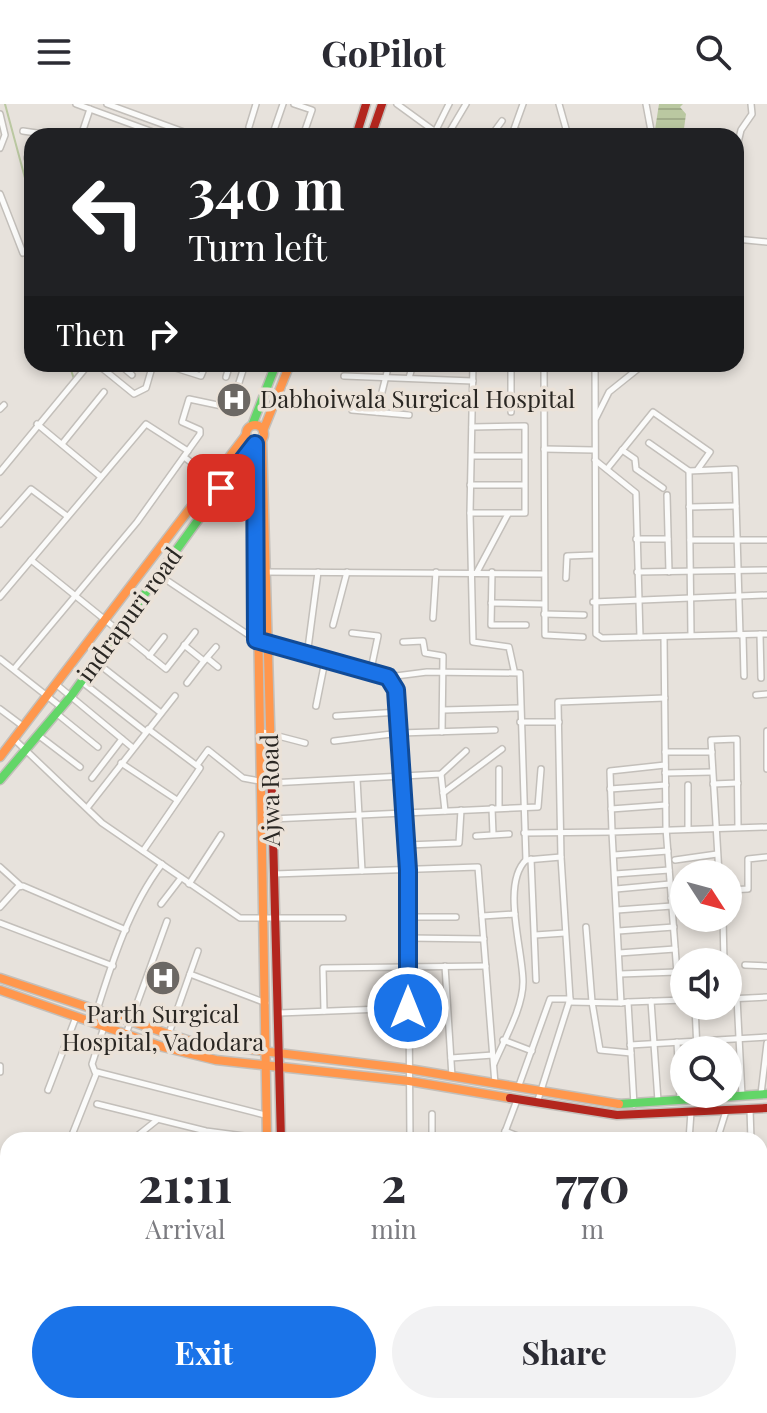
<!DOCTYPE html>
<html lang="en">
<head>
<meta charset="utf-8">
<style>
  :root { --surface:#fff; --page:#f2f2f3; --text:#2b2b33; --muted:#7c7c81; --accent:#1a73e8 }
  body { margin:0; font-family:"Playfair Display",serif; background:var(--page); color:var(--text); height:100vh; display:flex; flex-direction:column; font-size:30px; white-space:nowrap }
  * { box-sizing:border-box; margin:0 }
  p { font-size:26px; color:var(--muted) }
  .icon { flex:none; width:44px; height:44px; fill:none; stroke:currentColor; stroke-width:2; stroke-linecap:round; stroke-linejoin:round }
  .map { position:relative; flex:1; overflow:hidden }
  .sheet { position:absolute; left:0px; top:1028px; width:768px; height:282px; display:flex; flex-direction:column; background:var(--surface); border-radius:24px 24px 0 0; box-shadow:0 4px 12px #0003 }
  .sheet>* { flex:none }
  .hud { position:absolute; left:24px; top:24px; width:720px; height:244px; border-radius:24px; box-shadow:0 4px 12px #0003; background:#202124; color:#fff; overflow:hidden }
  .needle { width:52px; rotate:126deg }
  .controls { position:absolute; left:670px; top:756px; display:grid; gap:16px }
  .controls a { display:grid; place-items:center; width:72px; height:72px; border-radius:50%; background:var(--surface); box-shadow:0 4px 12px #0003; font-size:40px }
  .pin { position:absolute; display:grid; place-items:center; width:68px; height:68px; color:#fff; margin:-34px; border-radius:16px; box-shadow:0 4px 12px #0006 }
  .me { position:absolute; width:88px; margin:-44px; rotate:0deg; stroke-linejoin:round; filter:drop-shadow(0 0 6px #0008) }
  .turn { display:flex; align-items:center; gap:28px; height:168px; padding:0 32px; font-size:36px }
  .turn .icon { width:104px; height:104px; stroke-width:2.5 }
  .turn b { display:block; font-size:56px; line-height:68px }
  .then { display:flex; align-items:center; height:76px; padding:0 32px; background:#0003; gap:16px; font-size:30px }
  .eta { display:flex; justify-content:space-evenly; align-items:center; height:136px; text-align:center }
  .eta b { font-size:48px; font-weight:700; line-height:56px }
  .cta { display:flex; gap:16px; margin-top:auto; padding:16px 32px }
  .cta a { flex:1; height:92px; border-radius:48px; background:var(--accent); color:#fff; font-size:32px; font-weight:700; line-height:92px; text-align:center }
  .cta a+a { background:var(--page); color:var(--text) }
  header { display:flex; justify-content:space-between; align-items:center; height:104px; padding:0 32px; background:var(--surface); font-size:36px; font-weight:700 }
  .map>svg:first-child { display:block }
</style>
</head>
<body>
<header><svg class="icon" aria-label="menu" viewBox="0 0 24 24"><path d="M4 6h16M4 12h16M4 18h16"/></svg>GoPilot<svg class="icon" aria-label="search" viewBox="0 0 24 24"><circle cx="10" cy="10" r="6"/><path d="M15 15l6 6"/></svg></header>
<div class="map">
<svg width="767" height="1309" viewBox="0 0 767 1309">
  <defs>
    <pattern id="water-rules" width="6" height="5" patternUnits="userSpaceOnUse" patternTransform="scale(2)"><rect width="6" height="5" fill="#bac8a1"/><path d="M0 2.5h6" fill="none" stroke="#a0ac8a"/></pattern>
  </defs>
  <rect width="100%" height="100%" fill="#e7e2dc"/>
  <!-- water -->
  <path fill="url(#water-rules)" d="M659 0H683L680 3 686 10 683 32H654Z"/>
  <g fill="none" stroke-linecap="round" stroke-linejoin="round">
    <!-- stream -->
    <g stroke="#bac8a1" stroke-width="2">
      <path d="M5 0 32 100"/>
      <path d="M69 260 74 275"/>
    </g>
    <defs>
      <g id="street">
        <path d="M76 0 164 32"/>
        <path d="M107 0 195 32"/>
        <path d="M294 0 312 6 303 32"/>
        <path d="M397 0 441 32"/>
        <path d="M523 0 514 25 526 32"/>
        <path d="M559 0 568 32"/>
        <path d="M646 0 652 32"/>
        <path d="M0 10 5 31 0 44"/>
        <path d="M249 23 256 0"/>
        <path d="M23 27 57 32"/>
        <path d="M81 32 90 5"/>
        <path d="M272 32 283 0"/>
        <path d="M433 32 449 0"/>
        <path d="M447 32 466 0"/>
        <path d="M491 32 502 17"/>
        <path d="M736 47 741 26 752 10 751 0"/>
        <path d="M27 54H32"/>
        <path d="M0 90 23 149"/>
        <path d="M736 135 767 138"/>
        <path d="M97 260 134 290 146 284 153 260"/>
        <path d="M119 260 132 271"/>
        <path d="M163 260 201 272 206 260"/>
        <path d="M473 260 470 409 473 538 509 543 514 566"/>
        <path d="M511 260V308"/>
        <path d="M544 260 545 531 583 533"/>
        <path d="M595 260 596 530 602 534 767 530"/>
        <path d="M344 272 473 277"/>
        <path d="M226 273 230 260"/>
        <path d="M409 274 413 260"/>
        <path d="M236 288 245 260"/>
        <path d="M0 305 4 301"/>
        <path d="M352 306 409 311"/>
        <path d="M377 308 389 260"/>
        <path d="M596 314 609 288 644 260"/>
        <path d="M37 320 101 373"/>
        <path d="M649 339 689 367 735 365 740 531"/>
        <path d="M62 340 104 288"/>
        <path d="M544 345 594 346"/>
        <path d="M622 346 635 355 636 365 663 384"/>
        <path d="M472 352H524"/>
        <path d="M184 353 212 374"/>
        <path d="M595 356 636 389 640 533"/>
        <path d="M607 365 653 308 710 348 698 365"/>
        <path d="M689 367 691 531"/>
        <path d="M0 368 89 260"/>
        <path d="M470 381H523"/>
        <path d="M667 391 669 468"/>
        <path d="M689 403 736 402"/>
        <path d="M470 409H525V322L472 323"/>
        <path d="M0 420 31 385 67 412"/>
        <path d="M636 435H668"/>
        <path d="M690 436H767"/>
        <path d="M31 456 166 565 195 528"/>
        <path d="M265 468 542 470"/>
        <path d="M477 468 508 410"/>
        <path d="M492 468 491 521H526"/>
        <path d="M637 468 767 466"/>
        <path d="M159 471 256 536 388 573 396 586 408 766 410 1036"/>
        <path d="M566 474 567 452 594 451"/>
        <path d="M0 493 146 320 188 347"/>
        <path d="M593 498 767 491"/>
        <path d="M491 499 544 500"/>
        <path d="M544 510 584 511"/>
        <path d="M433 514 436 468"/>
        <path d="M333 521 347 468"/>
        <path d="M352 529 378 532 370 570"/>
        <path d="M760 530 761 574"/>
        <path d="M743 531 744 572"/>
        <path d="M664 533 666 724 679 896"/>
        <path d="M403 538 423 537 425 549 443 552 442 628"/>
        <path d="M184 541 204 557 216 543"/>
        <path d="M149 552 164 533"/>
        <path d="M307 552 318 468"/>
        <path d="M207 554 218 563"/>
        <path d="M0 555 61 603"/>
        <path d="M96 558 161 609"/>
        <path d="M14 565 137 418 200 330V326L182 318 189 295 222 302"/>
        <path d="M388 573 427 568 520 569 526 756C501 780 523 846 523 878 523 904 504 936 494 960"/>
        <path d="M81 577 146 628"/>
        <path d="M187 579 204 557"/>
        <path d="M57 581 133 644"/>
        <path d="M756 591 767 590"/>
        <path d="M316 602 325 557"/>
        <path d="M0 605 24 623"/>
        <path d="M443 606 519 604"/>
        <path d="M56 609 98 643"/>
        <path d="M336 612 399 608"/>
        <path d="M520 618H559"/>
        <path d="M259 627 305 639"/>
        <path d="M767 627V665"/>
        <path d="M38 631 80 663"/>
        <path d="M14 635 102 719 240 814H343"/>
        <path d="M334 637 400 629 495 626"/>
        <path d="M665 648H712"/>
        <path d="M121 659 177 696"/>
        <path d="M197 661 208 646 243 674 270 679 441 670 466 647"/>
        <path d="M665 669 712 668"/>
        <path d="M441 670 445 707"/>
        <path d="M92 674 122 635"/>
        <path d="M357 675 362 767"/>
        <path d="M713 680 738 679"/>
        <path d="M688 681V723"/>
        <path d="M610 685 666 681"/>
        <path d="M443 689 502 645"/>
        <path d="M87 704 175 592"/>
        <path d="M492 704 493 730"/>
        <path d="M499 704V665"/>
        <path d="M611 705 666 701"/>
        <path d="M271 715 538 703 541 665"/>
        <path d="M524 729 612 728 610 667 665 661"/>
        <path d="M476 732 509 730"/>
        <path d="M407 741 459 739 461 706"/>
        <path d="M143 747 200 664 148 625"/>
        <path d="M614 751 668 747"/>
        <path d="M561 753 558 598 665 594"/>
        <path d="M531 755 536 876"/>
        <path d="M526 756 561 753 570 895"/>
        <path d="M675 756 717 750"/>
        <path d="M0 763 21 782"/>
        <path d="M274 770 478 763 495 980"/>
        <path d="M615 770 669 766"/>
        <path d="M719 770 711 636 737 635 738 723"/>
        <path d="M189 780 221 731"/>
        <path d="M616 785 670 780"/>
        <path d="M728 786 748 785V755L767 753"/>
        <path d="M671 794 684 797"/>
        <path d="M161 800 181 774"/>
        <path d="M0 803 18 783 23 782 126 826"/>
        <path d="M617 806 672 802"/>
        <path d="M482 812 515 810"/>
        <path d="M408 813H456"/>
        <path d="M723 814 724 858"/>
        <path d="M0 819 113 862"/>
        <path d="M586 823 592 898 600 946 631 949"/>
        <path d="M618 827 674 823"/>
        <path d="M535 831 565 829"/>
        <path d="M408 834 484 835"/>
        <path d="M619 849 675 845"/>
        <path d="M745 861 767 862"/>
        <path d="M445 862 452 973"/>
        <path d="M190 870 266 899"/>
        <path d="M620 870 677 868"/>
        <path d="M737 894 742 992"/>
        <path d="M728 895 767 893"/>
        <path d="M651 897 658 997"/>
        <path d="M569 898 621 899 612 728 767 723"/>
        <path d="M628 898 684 896"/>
        <path d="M621 899 628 898 634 1001"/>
        <path d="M695 902 697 946"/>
        <path d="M324 907 323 864 486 862"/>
        <path d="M279 909 408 904"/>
        <path d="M93 919C110 865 127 806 162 760"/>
        <path d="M126 930 167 817"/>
        <path d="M168 932 198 847"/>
        <path d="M503 936 532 947"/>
        <path d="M677 938 680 996"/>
        <path d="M630 941 767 933"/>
        <path d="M451 954 493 951"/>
        <path d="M0 962V968"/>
        <path d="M95 968 92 960 104 923"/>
        <path d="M518 984 550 895H570L537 999"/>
        <path d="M48 986 76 913"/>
        <path d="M761 990 767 939"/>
        <path d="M97 1000 206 1027 276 1036"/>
        <path d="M750 1005 751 1036"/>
        <path d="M432 1010V1036"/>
        <path d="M505 1027 528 1036"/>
        <path d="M70 1036 97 968 265 1011"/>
        <path d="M132 1036 157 1016"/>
        <path d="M192 1036 205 1028"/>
        <path d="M323 1036 410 1032"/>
        <path d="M502 1036 517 996"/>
        <path d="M689 1036 691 1008"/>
        <path d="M717 1036 726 1007"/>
        <path d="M760 1057H767"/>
        <path d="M0 1090 3 1094 0 1103"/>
        <path d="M760 1109H767"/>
        <path d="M760 1154H767"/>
        <path d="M760 1195H767"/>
        <path d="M0 1204 8 1188"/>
        <path d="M0 1216 8 1219"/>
        <path d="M0 1239 8 1247"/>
        <path d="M760 1252 767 1251"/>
        <path d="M0 1253 1 1251"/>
        <path d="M760 1283 767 1282"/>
        <path d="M37 1302 58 1309"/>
        <path d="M192 1302 204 1309"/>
        <path d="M416 1302V1309"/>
        <path d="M623 1302 632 1309"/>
        <path d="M326 1303H372L375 1309"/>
        <path d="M687 1307 767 1305"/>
        <path d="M126 1309 127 1302"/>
        <path d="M217 1309 218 1302"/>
        <path d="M462 1309V1302"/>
        <path d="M500 1309 501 1302"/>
        <path d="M551 1309V1302"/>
        <path d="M598 1309V1302"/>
      </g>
      <g id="fast">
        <path d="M253 319 276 260"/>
        <path d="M0 676 71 592 253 340"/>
        <path d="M619 1000 767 990"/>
        <path d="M288 1302V1309"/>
      </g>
      <g id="slow">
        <circle cx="255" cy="330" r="9"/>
        <path d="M263 327 290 260"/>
        <path d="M262 336 271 655"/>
        <path d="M255 340 267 1036"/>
        <path d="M0 653 246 331"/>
        <path d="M0 874 196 939 409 965 619 1000"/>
        <path d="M0 886 163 943 216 956 409 977 510 994"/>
        <path d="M276 1302V1309"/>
      </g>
      <g id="jam">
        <path d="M356 32 366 0"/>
        <path d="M371 32 382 0"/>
        <path d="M271 655 281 1036"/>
        <path d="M510 994 617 1011 767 1004"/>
      </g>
    </defs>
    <!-- street casing -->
    <use href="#street" stroke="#c3bfba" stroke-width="8"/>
    <!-- fast casing -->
    <use href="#fast" stroke="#c3bfba" stroke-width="11"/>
    <!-- slow casing -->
    <use href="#slow" stroke="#c3bfba" stroke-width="11"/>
    <!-- jam casing -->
    <use href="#jam" stroke="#c3bfba" stroke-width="11"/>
    <!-- street -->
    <use href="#street" stroke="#fbfbfa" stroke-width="5"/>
    <!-- fast -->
    <use href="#fast" stroke="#63d668" stroke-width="8"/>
    <!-- slow -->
    <use href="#slow" stroke="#ff974d" stroke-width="8"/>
    <!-- jam -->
    <use href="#jam" stroke="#b3261e" stroke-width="8"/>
  </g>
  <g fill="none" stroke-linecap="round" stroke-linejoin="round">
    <defs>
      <path id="route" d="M221 384 255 340 256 536 388 573 396 586 408 766V904"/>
    </defs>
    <!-- route casing -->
    <use href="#route" stroke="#114b97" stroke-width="20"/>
    <!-- route -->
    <use href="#route" stroke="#1a73e8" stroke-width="14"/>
  </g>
  <!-- icons -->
  <defs>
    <symbol id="hospital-disc" viewBox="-11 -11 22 22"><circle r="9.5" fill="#6c6864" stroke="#ebe2d8"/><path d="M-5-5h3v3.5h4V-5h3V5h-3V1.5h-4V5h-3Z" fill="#fff"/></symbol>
  </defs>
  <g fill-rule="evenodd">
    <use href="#hospital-disc" x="214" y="276" width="40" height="40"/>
    <use href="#hospital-disc" x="143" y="854" width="40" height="40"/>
  </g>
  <g text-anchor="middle" stroke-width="7" stroke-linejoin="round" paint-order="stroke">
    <!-- poi labels -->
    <g font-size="24" fill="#2a2723" stroke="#ebe2d8" text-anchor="start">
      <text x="260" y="304">Dabhoiwala Surgical Hospital</text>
      <text x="163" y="919" text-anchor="middle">Parth Surgical<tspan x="163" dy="28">Hospital, Vadodara</tspan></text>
    </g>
    <!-- street labels -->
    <g font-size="24" fill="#2a2723" stroke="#ebe2d8">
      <text transform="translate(130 511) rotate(-54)" y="8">indrapuri road</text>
      <text transform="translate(271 686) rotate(-91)" y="8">Ajwa Road</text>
    </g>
  </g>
</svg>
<div class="controls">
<a><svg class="needle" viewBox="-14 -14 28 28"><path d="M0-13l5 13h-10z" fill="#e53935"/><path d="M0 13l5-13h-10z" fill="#7c7c81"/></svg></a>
<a><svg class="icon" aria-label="sound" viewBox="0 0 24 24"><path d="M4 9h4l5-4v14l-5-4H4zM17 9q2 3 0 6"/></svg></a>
<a><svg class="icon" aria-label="search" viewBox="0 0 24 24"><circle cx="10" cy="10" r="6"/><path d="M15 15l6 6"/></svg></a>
</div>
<div class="pin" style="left:221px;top:384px;background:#d93025"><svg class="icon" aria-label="arrive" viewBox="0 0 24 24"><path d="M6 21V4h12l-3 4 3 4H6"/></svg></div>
<svg class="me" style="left:408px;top:904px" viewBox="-20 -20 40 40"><circle r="17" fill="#1a73e8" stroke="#fff" stroke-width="3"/><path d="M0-11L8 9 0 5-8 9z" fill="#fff"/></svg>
<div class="hud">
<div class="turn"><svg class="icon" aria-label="left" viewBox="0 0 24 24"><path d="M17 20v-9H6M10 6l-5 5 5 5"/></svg><div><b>340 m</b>Turn left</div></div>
<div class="then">Then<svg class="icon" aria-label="right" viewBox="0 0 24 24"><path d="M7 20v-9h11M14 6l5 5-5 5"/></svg></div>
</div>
<section class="sheet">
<div class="eta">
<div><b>21:11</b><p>Arrival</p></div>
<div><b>2</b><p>min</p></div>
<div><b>770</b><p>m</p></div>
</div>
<div class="cta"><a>Exit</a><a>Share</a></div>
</section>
</div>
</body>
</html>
